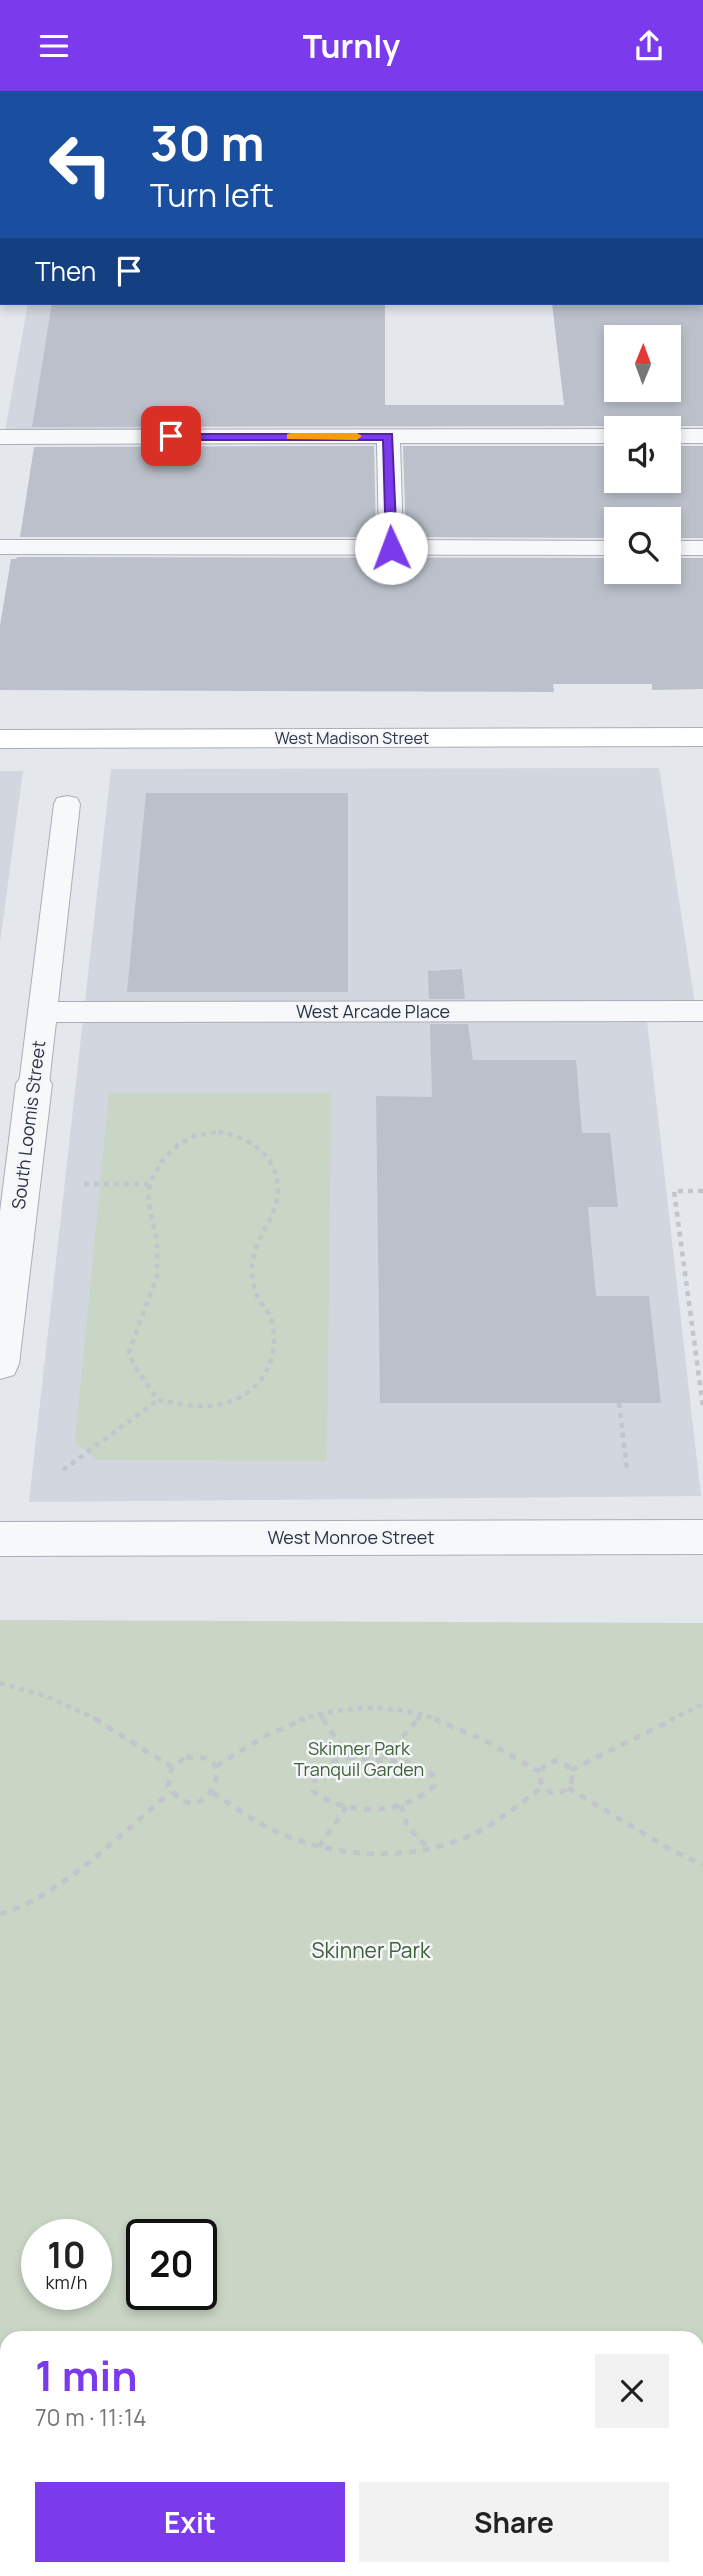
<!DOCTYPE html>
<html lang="en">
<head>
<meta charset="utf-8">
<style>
  :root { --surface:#fff; --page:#f2f2f2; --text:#222; --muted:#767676; --accent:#7c3aed }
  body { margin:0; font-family:Manrope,sans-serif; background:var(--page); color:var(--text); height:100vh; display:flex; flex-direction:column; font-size:26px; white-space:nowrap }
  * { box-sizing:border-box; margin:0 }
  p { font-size:23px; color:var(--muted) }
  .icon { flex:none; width:38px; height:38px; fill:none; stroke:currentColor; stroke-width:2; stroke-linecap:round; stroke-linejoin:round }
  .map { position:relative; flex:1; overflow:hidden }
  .details { position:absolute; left:0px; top:2240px; width:704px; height:245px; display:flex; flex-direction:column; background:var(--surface); border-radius:21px 21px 0 0; box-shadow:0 4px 10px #0003 }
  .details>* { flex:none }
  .top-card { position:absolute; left:0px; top:0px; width:704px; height:214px; box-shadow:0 4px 10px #0003; background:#1a4fa0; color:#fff; overflow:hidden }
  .needle { width:46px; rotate:1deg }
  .controls { position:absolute; left:604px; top:234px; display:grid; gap:14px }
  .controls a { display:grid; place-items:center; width:77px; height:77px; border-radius:0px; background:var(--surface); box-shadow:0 4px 10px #0003; font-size:35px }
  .speed { position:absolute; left:21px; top:2128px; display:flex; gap:14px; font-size:35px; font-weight:700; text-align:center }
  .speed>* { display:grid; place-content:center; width:91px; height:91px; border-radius:50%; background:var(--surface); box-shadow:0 4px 10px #0003; line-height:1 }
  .speed small { font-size:18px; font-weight:400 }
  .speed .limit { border:4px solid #111; border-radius:10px; background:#fff; color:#111 }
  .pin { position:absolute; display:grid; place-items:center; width:60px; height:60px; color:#fff; margin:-30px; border-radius:14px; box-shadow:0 4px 10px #0006 }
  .me { position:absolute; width:77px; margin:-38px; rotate:358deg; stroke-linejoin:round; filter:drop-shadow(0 0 5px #0008) }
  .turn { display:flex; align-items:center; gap:24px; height:147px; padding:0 35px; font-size:32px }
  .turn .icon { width:91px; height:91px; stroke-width:2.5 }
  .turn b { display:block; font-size:49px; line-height:60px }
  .then { display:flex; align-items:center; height:66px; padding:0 35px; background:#0003; gap:14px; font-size:26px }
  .round { display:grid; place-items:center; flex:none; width:74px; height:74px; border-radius:0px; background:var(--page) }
  .summary { display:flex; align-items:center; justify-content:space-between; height:119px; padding:0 35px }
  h1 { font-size:42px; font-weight:700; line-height:52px; color:var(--accent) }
  .action { display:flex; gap:14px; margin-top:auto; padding:14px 35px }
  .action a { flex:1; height:80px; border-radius:0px; background:var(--accent); color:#fff; font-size:28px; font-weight:700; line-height:80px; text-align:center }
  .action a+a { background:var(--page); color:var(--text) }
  header { display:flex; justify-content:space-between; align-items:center; height:91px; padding:0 35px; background:var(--accent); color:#fff; font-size:32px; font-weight:700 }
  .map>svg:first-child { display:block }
</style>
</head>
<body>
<header><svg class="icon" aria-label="menu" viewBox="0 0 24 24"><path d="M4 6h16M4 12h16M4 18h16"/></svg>Turnly<svg class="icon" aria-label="share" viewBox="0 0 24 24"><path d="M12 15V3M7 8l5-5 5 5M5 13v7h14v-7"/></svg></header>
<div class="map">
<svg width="703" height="2485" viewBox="0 0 703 2485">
  <rect width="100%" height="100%" fill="#e4e7ec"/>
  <!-- built -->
  <g fill="#d2d6de">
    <path d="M0 0H699V2H2L0 142Z"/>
    <path d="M28 212H183L171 345 4 346Z"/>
    <path d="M659 677 696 920 646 921 701 1405 29 1411 111 678Z"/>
    <path d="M0 680H23L0 852Z"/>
  </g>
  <!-- green -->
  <g fill="#c9d6c5" fill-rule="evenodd">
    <path d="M109 1002H331L327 1370 97 1369 75 1351Z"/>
    <path d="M0 1529 703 1532V2485H0ZM37 2144H96V2203H37ZM142 2144H201V2203H142ZM7 2247H696V2478H7Z"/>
  </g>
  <!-- building -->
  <g fill="#bbc0ca" fill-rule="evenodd">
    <path d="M52 212H385V314H564L552 212H703V335H668L665 338H619L616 335 32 336ZM616 247H668V299H616Z"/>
    <path d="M374 355 376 446H20L34 356Z"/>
    <path d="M403 355H616V390H668V355H703V447H668V429H616V447L406 446Z"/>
    <path d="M17 466 616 467V481H668V467H703V598L652 599V593H553L554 601 0 599V535L11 468H16Z"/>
    <path d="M146 702H348V901H127Z"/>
    <path d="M462 878 465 908H429L428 880Z"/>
    <path d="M430 933H468L473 969H576L582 1042H610L618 1116H588L596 1205H649L661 1312H380L376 1005 432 1006Z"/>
  </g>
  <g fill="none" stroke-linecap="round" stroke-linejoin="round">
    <defs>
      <g id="service">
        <rect x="192" y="0" width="18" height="2"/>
        <path d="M560 0H583L559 2Z"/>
        <path d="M616 338V352H400L403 449 616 450V464L0 463V449H379L377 352 0 353V339Z"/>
        <rect x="668" y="338" width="35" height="14"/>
        <rect x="668" y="450" width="35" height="14"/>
        <path d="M67 705 77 707 80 713 58 911 703 910V930L56 931 49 993 45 1000 34 1004 23 1000 19 993 54 713 57 707Z"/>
      </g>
      <g id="minor">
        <path d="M0 182H2L0 206Z"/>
        <path d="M34 981 46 984 52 993 19 1273 14 1284 0 1288V1121L16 993 22 984Z"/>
        <path d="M703 1429V1463L0 1465V1431Z"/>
      </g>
      <g id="tertiary">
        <rect x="0" y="150" width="2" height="14"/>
        <rect x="702" y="150" width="1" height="14"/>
      </g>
      <path id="secondary" d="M703 637V655L0 657V639Z"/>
    </defs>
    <!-- service casing -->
    <use href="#service" stroke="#a9aeb7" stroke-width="2"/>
    <!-- minor casing -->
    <use href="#minor" stroke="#a9aeb7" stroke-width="2"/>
    <!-- tertiary casing -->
    <use href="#tertiary" stroke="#a9aeb7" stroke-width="2"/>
    <!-- secondary casing -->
    <use href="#secondary" stroke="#a9aeb7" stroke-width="2"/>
    <!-- path-far1 -->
    <g stroke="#c2c5cb" stroke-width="4.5" stroke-dasharray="5 5" stroke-linecap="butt">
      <path d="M218 1041C258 1046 289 1077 274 1119 266 1139 252 1155 252 1178 252 1188 254 1200 259 1209 263 1215 268 1220 271 1227 283 1269 259 1307 217 1314 197 1317 177 1312 158 1309L135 1276 129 1261 157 1185V1150L148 1109 150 1091 164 1067 178 1054 194 1045Z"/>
      <path d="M84 1093H149"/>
      <path d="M703 1100H674L703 1316"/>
      <path d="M619 1312 627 1378"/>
      <path d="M63 1379 158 1309"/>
      <path d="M0 1592 48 1606 98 1629"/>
      <path d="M320 1623 324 1629"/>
      <path d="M299 1629C347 1614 391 1612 439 1629"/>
      <path d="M417 1629 422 1623"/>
      <path d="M670 1629 703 1613"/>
    </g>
    <!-- path -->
    <g stroke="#c2c5cb" stroke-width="5" stroke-dasharray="7 7" stroke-linecap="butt">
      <path d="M95 1628 172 1676"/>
      <path d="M323 1628 348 1666"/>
      <path d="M434 1628 484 1649 540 1681"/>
      <path d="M186 1666 206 1667 216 1675C220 1694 202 1723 180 1708 176 1705 172 1699 168 1695L172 1676Z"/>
      <path d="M348 1666 413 1672 432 1683 434 1695C404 1724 346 1726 313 1700 313 1678 329 1671 348 1666Z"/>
      <path d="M384 1667 418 1628"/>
      <circle cx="556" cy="1686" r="16"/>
      <path d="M216 1675 267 1644 305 1628"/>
      <path d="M571 1679 674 1628"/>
      <path d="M568 1697 668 1757 703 1774"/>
      <path d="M213 1702C234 1715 254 1731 277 1741 340 1769 421 1772 483 1738 505 1726 524 1709 544 1695"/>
      <path d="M401 1714 407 1735 429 1758"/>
      <path d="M319 1756 347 1715"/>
      <path d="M0 1823C63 1804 121 1742 171 1701"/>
    </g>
    <!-- service -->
    <use href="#service" fill="#f7f8fa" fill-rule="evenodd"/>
    <!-- minor -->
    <use href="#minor" fill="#f7f8fa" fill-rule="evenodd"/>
    <!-- tertiary -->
    <use href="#tertiary" fill="#f7f8fa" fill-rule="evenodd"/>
    <!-- secondary -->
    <use href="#secondary" fill="#fff" fill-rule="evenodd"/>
  </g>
  <!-- route -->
  <path fill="#7c3aed" stroke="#51269a" stroke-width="2" d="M167 343H392L397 457 391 460 386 457 383 349H171L167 348Z"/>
  <!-- slow -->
  <path fill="#f59e0b" d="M291 342H357L362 345 357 349 287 348V343Z"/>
  <g text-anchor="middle" stroke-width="5" stroke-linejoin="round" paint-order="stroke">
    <!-- far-street labels -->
    <g font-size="16" fill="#2b3445" stroke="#f4f6f9">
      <text x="352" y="653">West Madison Street</text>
    </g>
    <!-- street labels -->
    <g font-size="18" fill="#2b3445" stroke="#f4f6f9">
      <text x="373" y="927">West Arcade Place</text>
      <text transform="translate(29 1034) rotate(-83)" y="6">South Loomis Street</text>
      <text x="351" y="1453">West Monroe Street</text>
    </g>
    <!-- park labels -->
    <g font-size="18" fill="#3f6138" stroke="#f4f6f9">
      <text x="359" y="1664">Skinner Park<tspan x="359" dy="21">Tranquil Garden</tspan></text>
    </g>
    <!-- near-park labels -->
    <g font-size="21" fill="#3f6138" stroke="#f4f6f9">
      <text x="371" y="1867">Skinner Park</text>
    </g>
  </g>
</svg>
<div class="controls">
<a><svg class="needle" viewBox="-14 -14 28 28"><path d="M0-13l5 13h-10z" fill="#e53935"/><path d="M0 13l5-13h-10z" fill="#767676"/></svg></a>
<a><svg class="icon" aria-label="sound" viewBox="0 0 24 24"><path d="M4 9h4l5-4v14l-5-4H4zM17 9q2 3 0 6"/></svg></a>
<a><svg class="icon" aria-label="search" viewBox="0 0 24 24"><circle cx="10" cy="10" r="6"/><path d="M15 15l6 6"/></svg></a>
</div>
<div class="speed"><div>10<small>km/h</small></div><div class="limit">20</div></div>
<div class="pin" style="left:171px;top:345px;background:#d93025"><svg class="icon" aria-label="arrive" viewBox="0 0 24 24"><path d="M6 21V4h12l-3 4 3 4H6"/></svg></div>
<svg class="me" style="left:391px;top:457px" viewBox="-20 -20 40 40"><circle r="19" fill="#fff"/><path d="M0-13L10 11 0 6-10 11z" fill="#7c3aed"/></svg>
<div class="top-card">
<div class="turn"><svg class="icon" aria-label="left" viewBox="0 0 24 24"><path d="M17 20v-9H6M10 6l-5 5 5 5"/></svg><div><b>30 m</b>Turn left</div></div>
<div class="then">Then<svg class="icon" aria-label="arrive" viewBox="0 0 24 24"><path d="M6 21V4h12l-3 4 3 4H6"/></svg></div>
</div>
<section class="details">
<div class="summary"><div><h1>1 min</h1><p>70 m · 11:14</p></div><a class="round"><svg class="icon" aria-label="close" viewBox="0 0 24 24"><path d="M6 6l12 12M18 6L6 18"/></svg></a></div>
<div class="action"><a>Exit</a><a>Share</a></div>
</section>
</div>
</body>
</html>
